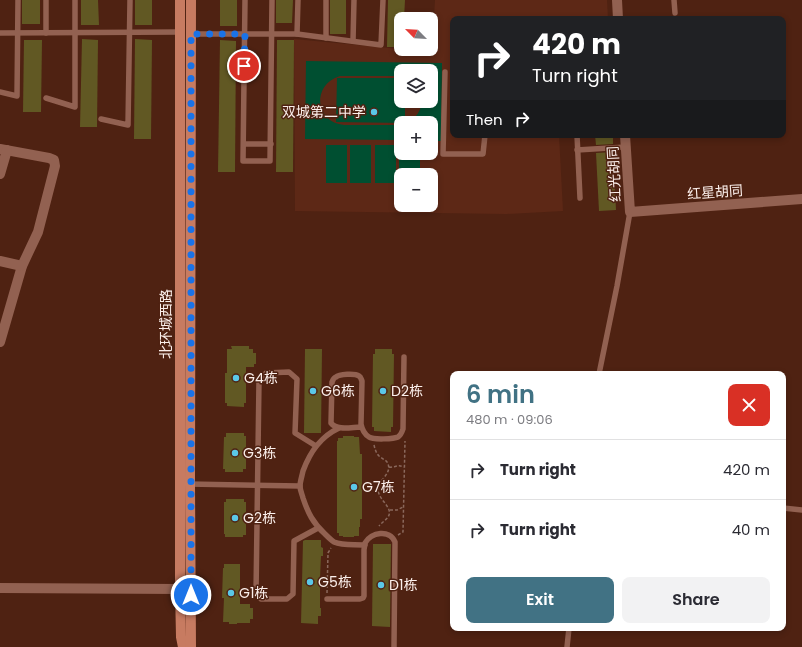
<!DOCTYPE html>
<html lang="en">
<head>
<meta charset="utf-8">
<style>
  :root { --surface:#fff; --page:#f2f2f3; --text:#2b2b33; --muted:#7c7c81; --line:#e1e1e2; --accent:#417284 }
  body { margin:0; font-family:Poppins,"Noto Sans SC",sans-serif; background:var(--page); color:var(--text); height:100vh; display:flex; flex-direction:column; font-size:15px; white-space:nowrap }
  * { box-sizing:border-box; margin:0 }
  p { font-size:13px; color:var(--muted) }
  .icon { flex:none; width:22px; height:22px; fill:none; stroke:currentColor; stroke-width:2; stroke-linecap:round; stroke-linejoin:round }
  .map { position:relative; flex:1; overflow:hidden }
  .sheet { position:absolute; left:450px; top:371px; width:336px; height:260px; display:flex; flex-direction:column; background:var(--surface); border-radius:8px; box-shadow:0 2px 6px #0003 }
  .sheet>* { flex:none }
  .top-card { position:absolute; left:450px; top:16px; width:336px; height:122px; border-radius:8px; box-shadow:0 2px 6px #0003; background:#202124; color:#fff; overflow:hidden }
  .needle { width:26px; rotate:294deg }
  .fabs { position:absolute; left:394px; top:12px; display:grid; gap:8px }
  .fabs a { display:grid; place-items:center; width:44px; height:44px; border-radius:8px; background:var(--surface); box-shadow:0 2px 6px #0003; font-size:20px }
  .pin { position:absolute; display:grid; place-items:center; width:34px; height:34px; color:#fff; margin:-17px; border:2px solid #fff; border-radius:50%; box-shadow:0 1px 4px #0007 }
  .me { position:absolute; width:44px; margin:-22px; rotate:0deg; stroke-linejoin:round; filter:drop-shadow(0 0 3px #0008) }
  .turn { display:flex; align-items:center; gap:14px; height:84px; padding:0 16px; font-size:18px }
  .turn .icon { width:52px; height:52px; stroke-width:2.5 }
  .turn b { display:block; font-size:28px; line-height:34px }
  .then { display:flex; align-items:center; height:38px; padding:0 16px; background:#0003; gap:8px; font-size:15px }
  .round { display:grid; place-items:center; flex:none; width:42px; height:42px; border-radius:8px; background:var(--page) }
  .summary { display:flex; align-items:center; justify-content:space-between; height:68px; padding:0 16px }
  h1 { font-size:24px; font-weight:600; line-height:30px; color:var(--accent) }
  .primary-button { display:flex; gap:8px; margin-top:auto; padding:8px 16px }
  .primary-button a { flex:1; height:46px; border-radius:8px; background:var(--accent); color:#fff; font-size:16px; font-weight:600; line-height:46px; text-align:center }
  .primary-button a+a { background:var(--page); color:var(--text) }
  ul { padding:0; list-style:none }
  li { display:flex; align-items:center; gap:12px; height:60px; padding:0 16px; border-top:1px solid var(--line) }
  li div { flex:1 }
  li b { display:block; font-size:15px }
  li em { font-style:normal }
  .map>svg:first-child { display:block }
</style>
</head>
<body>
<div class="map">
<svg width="802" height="647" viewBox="0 0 802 647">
  <rect width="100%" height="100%" fill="#4f2212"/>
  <!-- built -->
  <path fill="#5d2816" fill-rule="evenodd" d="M435 0H607L608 19H453V135H559L563 211 506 214 295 211 294 39 432 52ZM401 71H431V101H401ZM401 123H431V153H401ZM401 175H431V205H401Z"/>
  <!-- pitch -->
  <g fill="#004f31">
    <path d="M306 61 442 63 441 141H431V123H407C416 118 421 111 422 101H431V71H401V76H340C311 85 315 122 344 125H401V140L305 139Z"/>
    <path d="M337 78H401V101H405V123L336 122Z"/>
    <rect x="326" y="145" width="21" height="38"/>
    <rect x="350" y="145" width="21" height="38"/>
    <rect x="375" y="145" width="21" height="38"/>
    <path d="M399 145H401V153H420V175H401V183H399Z"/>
  </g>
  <!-- building -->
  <g fill="#615823">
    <rect x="22" y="0" width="18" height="24"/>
    <path d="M81 0H98L99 25H81Z"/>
    <rect x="135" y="0" width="17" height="25"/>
    <rect x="220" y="0" width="17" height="26"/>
    <path d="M276 0H293L292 23H276Z"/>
    <rect x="330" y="0" width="16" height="34"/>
    <path d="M388 0H405L404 19H401V47H387Z"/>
    <path d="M82 39 98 40 97 127H80Z"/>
    <path d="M135 39 152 40 151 139H134Z"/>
    <path d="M24 40H42L41 112H23Z"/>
    <path d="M220 40 236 41 235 172H218Z"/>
    <path d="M277 40H294L293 172H276Z"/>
    <path d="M595 135H613V144L596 145Z"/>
    <path d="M613 152 616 210 599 211 596 153Z"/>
    <path d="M231 346H249V349H253V353H256V364H254V367H246V403H244V407L227 406V403H225V373H227V349H232Z"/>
    <path d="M305 349H322L321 433H304Z"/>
    <path d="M375 349H392V354H394L393 427H391V432L374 431V427H372L373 354H375Z"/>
    <path d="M226 433H244V436H246V469H243V472H225V469H223L224 437H226Z"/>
    <path d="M343 436H354V437H359L360 454H362V519H360V527H359V536H354V537H343V536H339V533H337V441H338V438H343Z"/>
    <path d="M226 499H244V502H246V535H243V537H225V534H224V502H226Z"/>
    <path d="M305 540H321V547L323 548V556H321L320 578V608H321V616H318V624L301 623 303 541Z"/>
    <path d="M373 544H391L390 627 372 626Z"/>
    <path d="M224 564H240V604H250V608H253V619H250V623H237V624H229V622H223L224 598H222L223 568H224Z"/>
  </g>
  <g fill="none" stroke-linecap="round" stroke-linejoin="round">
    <!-- path -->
    <g stroke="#8a685c" stroke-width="1.5" stroke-dasharray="3 2" stroke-linecap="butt">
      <path d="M374 445C375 449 376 453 379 456 382 459 387 460 388 464 392 474 378 480 378 490 379 500 392 507 389 515 388 519 382 522 379 526"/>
      <path d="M389 467C395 468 397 464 404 467"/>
      <path d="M390 510H397L403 507"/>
      <path d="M398 535 403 532 405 441"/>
      <path d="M327 593 328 553 331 548"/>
    </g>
    <!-- lane -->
    <g stroke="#926151" stroke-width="5.5">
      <path d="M245 0 243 161H270L272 0"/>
      <path d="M674 0 675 13"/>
      <path d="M0 33 180 32"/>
      <path d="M46 33V0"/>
      <path d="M191 34H297L381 45 383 0"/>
      <path d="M297 34 298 0"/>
      <path d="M326 38V0"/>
      <path d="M353 41 354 0"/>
      <path d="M445 72 443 154H483L485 135"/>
      <path d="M0 92 17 96 18 0"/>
      <path d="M46 98 75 107V0"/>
      <path d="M101 119 128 125 130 0"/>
      <path d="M577 135 580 198"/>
      <path d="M244 144H271"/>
      <path d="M577 150 626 147"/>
      <path d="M599 374 617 286 630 212"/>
      <path d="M361 427C352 427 337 431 331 423L332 382C333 380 333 378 336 377 339 374 355 373 359 376 361 377 361 379 362 381L361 424C362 429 364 434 369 437 373 440 394 439 398 437 401 435 402 432 403 429L404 357"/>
      <path d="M339 428C320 437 310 452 303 471 302 476 300 482 300 486 300 490 302 494 303 498 308 513 313 523 325 534 328 537 331 540 334 542 343 546 355 544 365 545"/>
      <path d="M316 446 295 433 297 379 289 372 266 373 259 381 256 594 261 599H287L293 594 294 541 318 528"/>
      <path d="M188 484 300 486"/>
      <path d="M783 508 802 510"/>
      <path d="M327 599H360L363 598 364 596V550C364 549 365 544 365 543 371 532 390 529 395 542L394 647"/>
      <path d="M567 647 569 628"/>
    </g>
    <!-- street -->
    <g stroke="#926151" stroke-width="10">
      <path d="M617 0 618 19"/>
      <path d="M625 135 630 212 802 199"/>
      <path d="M0 149 49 158 54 160 55 166 38 232 22 266 0 342"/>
      <path d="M0 174 7 150"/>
      <path d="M0 261 22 266"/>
      <path d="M0 588 180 589"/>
    </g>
    <!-- secondary -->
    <g stroke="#c77b61" stroke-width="10">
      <path d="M180 0V589L181 637 183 647"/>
      <path d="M191 0 190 484 191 647"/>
    </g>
  </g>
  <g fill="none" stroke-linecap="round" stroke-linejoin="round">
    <!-- route -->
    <path stroke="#1a73e8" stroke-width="7" stroke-dasharray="0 12.6" d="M191 595V34H245L244 66"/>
  </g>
  <!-- markers -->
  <g fill="#5bc8e7" stroke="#4f2212" stroke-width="1.5">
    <circle cx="374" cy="112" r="4"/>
    <circle cx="236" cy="378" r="4"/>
    <circle cx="313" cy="391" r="4"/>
    <circle cx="383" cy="391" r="4"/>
    <circle cx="235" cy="453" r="4"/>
    <circle cx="354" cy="487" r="4"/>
    <circle cx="235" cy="518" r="4"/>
    <circle cx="310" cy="582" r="4"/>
    <circle cx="381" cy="585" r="4"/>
    <circle cx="231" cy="593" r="4"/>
  </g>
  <g text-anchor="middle" stroke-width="3" stroke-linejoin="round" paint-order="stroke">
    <!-- poi labels -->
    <g font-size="14" fill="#fbefeb" stroke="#4f2212" text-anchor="start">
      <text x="366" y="117" text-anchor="end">双城第二中学</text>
      <text x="244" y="383">G4栋</text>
      <text x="321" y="396">G6栋</text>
      <text x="391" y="396">D2栋</text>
      <text x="243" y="458">G3栋</text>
      <text x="362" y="492">G7栋</text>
      <text x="243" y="523">G2栋</text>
      <text x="318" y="587">G5栋</text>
      <text x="389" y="590">D1栋</text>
      <text x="239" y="598">G1栋</text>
    </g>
    <!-- street labels -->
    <g font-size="14" fill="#fbefeb" stroke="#4f2212">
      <text transform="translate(614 174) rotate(-93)" y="5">红光胡同</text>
      <text transform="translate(715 192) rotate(-4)" y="5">红星胡同</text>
      <text transform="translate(166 324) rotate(-90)" y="5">北环城西路</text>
    </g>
  </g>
</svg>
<div class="fabs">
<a><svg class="needle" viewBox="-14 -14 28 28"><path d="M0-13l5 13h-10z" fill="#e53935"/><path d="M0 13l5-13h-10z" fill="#7c7c81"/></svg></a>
<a><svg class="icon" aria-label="layers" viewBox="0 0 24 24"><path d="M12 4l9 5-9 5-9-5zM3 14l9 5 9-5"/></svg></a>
<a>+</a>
<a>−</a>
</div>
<div class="pin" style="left:244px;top:66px;background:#d93025"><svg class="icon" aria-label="arrive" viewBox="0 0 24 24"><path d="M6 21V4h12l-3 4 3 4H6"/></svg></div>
<svg class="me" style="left:191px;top:595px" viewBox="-20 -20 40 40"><circle r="17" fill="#1a73e8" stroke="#fff" stroke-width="3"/><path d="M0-11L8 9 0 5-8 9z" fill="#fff"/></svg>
<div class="top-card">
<div class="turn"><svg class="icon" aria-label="right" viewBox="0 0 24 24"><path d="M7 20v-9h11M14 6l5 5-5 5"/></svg><div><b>420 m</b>Turn right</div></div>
<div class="then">Then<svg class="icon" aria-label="right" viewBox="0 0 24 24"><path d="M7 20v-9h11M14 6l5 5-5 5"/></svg></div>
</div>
<section class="sheet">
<div class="summary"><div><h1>6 min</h1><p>480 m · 09:06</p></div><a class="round" style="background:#d93025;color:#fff"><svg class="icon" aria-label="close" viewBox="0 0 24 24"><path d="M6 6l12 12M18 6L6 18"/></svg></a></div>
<ul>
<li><svg class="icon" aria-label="right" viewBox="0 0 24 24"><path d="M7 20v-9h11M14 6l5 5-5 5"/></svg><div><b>Turn right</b></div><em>420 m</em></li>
<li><svg class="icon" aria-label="right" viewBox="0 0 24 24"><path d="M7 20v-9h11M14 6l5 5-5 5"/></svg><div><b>Turn right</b></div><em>40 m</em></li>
</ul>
<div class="primary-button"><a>Exit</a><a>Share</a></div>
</section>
</div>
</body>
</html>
